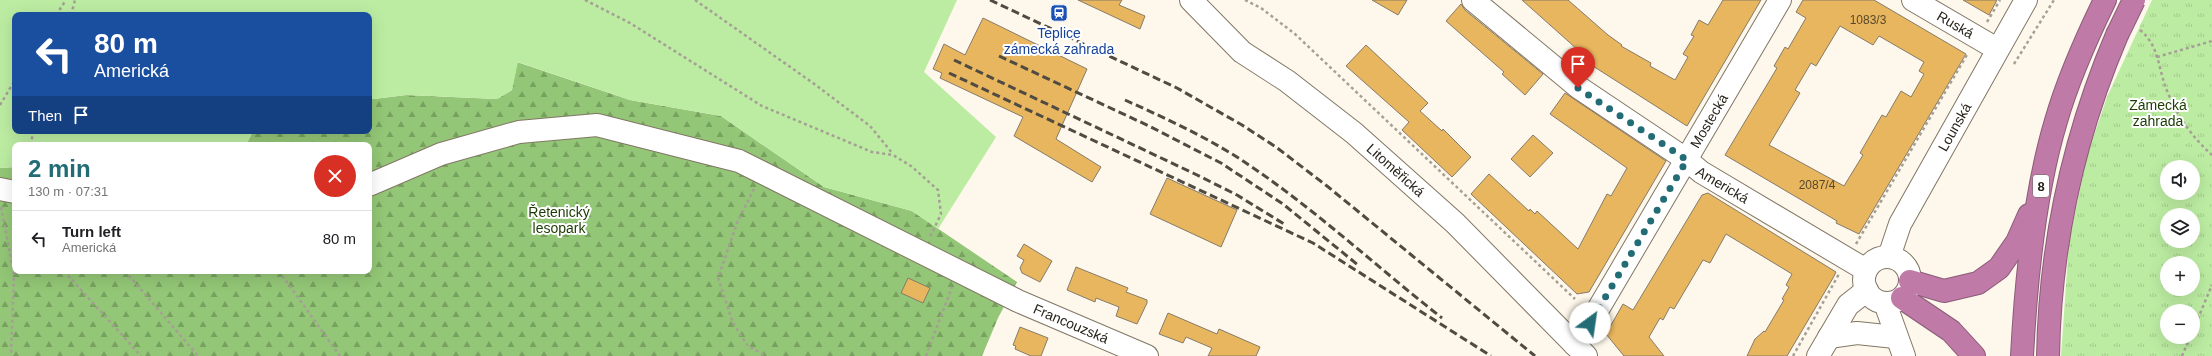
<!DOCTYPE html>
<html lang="en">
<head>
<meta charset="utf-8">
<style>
  :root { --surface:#fff; --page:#f6f6f6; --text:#202124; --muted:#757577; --line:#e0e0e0; --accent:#226c76 }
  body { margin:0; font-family:Arial,sans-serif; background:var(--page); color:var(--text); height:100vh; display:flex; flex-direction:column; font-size:15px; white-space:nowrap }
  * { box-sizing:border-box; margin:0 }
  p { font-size:13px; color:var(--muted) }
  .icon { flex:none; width:22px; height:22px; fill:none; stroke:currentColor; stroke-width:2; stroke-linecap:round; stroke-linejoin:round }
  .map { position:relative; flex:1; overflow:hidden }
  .side { position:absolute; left:12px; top:142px; width:360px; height:132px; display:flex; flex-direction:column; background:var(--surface); border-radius:8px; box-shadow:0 4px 16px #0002 }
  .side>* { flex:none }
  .top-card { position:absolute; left:12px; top:12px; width:360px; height:122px; border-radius:8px; box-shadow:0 4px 16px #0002; background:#1a4fa0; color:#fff; overflow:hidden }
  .controls { position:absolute; left:2160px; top:160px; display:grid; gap:8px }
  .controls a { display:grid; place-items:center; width:40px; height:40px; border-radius:50%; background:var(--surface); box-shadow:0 4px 16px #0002; font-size:20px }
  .pin { position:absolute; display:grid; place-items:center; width:34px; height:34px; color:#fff; margin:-41px -17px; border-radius:50% 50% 50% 0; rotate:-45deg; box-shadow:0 0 4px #0007 }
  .pin .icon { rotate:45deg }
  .me { position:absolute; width:44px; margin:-22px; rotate:31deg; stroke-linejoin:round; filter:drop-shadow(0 0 3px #0008) }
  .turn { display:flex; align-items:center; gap:14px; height:84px; padding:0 16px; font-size:18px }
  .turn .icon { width:52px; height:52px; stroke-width:2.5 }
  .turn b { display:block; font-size:28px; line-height:34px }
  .then { display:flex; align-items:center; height:38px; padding:0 16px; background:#0003; gap:8px; font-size:15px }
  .round { display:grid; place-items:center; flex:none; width:42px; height:42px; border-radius:21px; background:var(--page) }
  .headline { display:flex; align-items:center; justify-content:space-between; height:68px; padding:0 16px }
  h1 { font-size:24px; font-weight:700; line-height:30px; color:var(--accent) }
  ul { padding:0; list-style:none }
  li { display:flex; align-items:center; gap:12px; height:56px; padding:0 16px; border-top:1px solid var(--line) }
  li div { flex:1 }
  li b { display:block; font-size:15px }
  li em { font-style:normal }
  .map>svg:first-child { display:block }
</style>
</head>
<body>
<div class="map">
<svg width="2212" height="356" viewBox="0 0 2212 356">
  <defs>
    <pattern id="grass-tufts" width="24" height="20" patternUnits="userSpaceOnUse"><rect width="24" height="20" fill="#bceca2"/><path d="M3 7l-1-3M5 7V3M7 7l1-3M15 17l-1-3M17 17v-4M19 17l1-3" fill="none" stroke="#a2ca8b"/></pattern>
    <pattern id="forest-firs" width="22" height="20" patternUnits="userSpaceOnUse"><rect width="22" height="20" fill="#93c676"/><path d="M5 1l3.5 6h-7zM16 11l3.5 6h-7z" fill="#78a160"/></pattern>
  </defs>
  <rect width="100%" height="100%" fill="#fef7eb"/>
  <!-- grass -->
  <path fill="url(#grass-tufts)" fill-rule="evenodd" d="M2152 0H2212V356H2061L2069 242 2087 156 2107 97ZM2167 167H2193V193H2167ZM2167 215H2193V241H2167ZM2167 263H2193V289H2167ZM2167 311H2193V337H2167Z"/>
  <!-- forest -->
  <path fill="url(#forest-firs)" d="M517 62 630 100 721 116 824 187 912 211 1017 282 998 318 982 356H0V168L15 167V271H369V145H246L253 131H369V97L374 99 406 95 497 99 512 90Z"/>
  <!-- garden -->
  <path fill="#bceca2" d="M0 0H957L924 72 996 137 938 229 912 211 824 187 721 116 630 100 518 62 512 90 497 99 406 95 374 99 369 97V15H15V131H253L246 145H15V167L0 168Z"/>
  <!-- building -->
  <g fill="#e8b65e" stroke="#867b69" fill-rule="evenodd">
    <path d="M1078 0H1122L1119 5 1145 16 1140 29Z"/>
    <path d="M1372 0H1407L1398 15Z"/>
    <path d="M1522 0H1568L1608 35 1622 45 1621 46 1651 63 1650 66 1675 80 1688 57 1683 54 1694 36 1691 35 1699 20 1708 25 1723 0H1761L1687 126 1585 61 1587 58Z"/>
    <path d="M1803 0H1874L1966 54 1859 234 1836 223 1837 221 1725 155 1777 68 1774 66 1785 47 1788 49 1806 18 1796 12ZM1840 26 1873 45 1879 36 1924 62 1919 71 1924 74 1911 97 1901 91 1886 117 1882 115 1860 153 1863 155 1844 186 1769 145 1800 93 1795 90 1811 63 1816 66Z"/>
    <path d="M1963 0H1997L1989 15Z"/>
    <path d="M1461 4 1465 10 1543 74 1525 95 1502 74 1504 72 1446 21Z"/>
    <path d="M983 18 1087 69 1056 139 1101 167 1092 182 1014 136 1023 117 940 78 942 73 933 69 944 44 965 55Z"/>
    <path d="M1366 45 1428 103 1420 111 1442 131 1443 129 1471 157 1452 177 1402 130 1409 122 1346 66Z"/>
    <path d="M1565 93 1666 161 1589 292 1577 294 1471 194 1489 174 1529 211 1530 209 1535 214 1537 211 1578 249 1607 194 1611 196 1627 168 1550 114Z"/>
    <path d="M1533 135 1553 153 1530 177 1511 159Z"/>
    <path d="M1167 178 1237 210 1221 247 1150 214Z"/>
    <path d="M1708 193 1836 272 1833 278 1787 356H1747L1755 339 1764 331 1765 332 1784 300 1782 299 1789 287 1786 285 1792 274 1726 234 1710 263 1703 260 1674 309 1670 307 1663 320 1660 318 1649 337 1664 356H1624L1606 334 1623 304 1633 310 1702 195Z"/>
    <path d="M1024 244 1052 261 1040 282 1022 273 1020 268 1024 260 1017 256Z"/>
    <path d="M1076 267 1128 288 1126 292 1147 300V303L1137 324 1116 316 1119 307 1096 298 1095 302 1067 290Z"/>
    <path d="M908 278 930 288 923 303 901 293Z"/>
    <path d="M1168 313 1217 334 1219 329 1260 347 1256 356H1208L1212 348 1186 337 1183 343 1159 334Z"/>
    <path d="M1020 327 1048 338 1041 356H1031L1015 349 1016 346 1013 345Z"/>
  </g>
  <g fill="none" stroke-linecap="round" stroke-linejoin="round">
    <defs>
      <g id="minor">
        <path id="s1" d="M1191 0 1242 52 1287 81 1354 133 1455 223 1586 356"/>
        <path id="s2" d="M1473 0 1578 87 1687 160 1701 172 1866 270"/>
        <path id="s3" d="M1913 0 1997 49"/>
        <path id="s4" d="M369 185 441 154 519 132 597 125 739 161 1018 301 1147 356"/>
        <path d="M0 189 15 192"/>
        <path id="s5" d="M1889 257 1900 224 2026 0"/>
        <circle cx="1887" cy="280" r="23"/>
        <path d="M1885 303 1904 356"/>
        <path d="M1829 337 1857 333 1895 337"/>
        <path id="s6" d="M1574 344 1590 323 1780 0"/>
        <path d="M1818 356 1848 305 1867 290"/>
      </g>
      <g id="highway">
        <path d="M1910 281 1944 291 1978 283 1999 268 2017 242 2029 215"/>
        <path d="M1902 298 1951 331 1974 356"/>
        <path d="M2022 356C2026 280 2034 194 2056 121 2068 79 2086 39 2105 0"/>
        <path d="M2048 356C2050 246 2074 136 2117 35"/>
      </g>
    </defs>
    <!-- minor casing -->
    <use href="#minor" stroke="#827765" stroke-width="24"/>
    <!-- highway casing -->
    <use href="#highway" stroke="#8a5c77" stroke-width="24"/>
    <!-- path -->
    <g stroke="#a59f95" stroke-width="2.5" stroke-dasharray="3 3" stroke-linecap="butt">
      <path d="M585 0 630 23 762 106 872 152 893 155 911 166 938 190 941 214 930 237"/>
      <path d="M695 0 813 83 870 126 893 154"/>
      <path d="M1245 0 1261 8 1295 34 1575 299"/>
      <path d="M56 15 66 0"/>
      <path d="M71 15 75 0"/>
      <path d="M1987 22 2000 0"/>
      <path d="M2140 30C2160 46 2158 71 2168 93 2178 117 2193 138 2212 155"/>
      <path d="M2157 57 2212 41"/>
      <path d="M2014 64 2054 0"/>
      <path d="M0 105 15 80"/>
      <path d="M30 145 34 131"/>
      <path d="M754 189 737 223 718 278 733 323 748 346 766 356"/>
      <path d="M1 207 14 274 11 356"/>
      <path d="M1856 244 1968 53"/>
      <path d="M64 271 141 356"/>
      <path d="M125 271 198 356"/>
      <path d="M279 271 340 356"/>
      <path d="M2193 330 2212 285"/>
      <path d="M926 356 952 287"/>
      <path d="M1793 356 1839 274"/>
      <path d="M2182 356 2190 337"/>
    </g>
    <!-- minor -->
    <use href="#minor" stroke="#fff" stroke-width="22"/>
    <!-- highway -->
    <use href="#highway" stroke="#bf7aa8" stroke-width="22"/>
    <!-- rail -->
    <g stroke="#4f4b42" stroke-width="3" stroke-dasharray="8 4" stroke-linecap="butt">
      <path d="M990 0 1177 88 1242 125 1276 147 1327 186 1535 356"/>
      <path d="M999 56 1149 126 1221 163 1283 204 1358 265"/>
      <path d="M954 60 1195 174 1237 195 1284 224"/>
      <path d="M949 73 1313 243 1491 356"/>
      <path d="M1125 100C1167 119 1211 139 1249 165 1317 211 1377 267 1442 318"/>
    </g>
    <defs>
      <path id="highway-bridge" d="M2117 35 2134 0"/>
    </defs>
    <!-- highway-bridge casing -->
    <use href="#highway-bridge" stroke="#8a5c77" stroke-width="24" stroke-linecap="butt"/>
    <!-- highway-bridge -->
    <use href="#highway-bridge" stroke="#bf7aa8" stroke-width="22"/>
  </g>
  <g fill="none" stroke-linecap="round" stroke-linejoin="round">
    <!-- route -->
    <path stroke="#226c76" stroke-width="7" stroke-dasharray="0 12.6" d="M1578 88 1687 160 1590 323"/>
  </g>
  <!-- icons -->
  <defs>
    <symbol id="station-square" viewBox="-11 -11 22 22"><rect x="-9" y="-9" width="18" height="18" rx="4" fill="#1a4fb4" stroke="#fff"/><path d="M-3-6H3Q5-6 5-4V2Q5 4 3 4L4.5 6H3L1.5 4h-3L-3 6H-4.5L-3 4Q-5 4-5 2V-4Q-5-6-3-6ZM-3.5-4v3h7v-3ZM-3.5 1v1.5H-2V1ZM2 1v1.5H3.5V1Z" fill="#fff"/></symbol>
  </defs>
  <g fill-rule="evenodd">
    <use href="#station-square" x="1049" y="3" width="20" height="20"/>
  </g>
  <g text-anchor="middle" stroke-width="4" stroke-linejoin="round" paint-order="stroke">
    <!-- number labels -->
    <g font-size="12" fill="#58482c">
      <text x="1868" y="24">1083/3</text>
      <text x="1817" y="189">2087/4</text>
    </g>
    <!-- shield labels -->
    <rect fill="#fff" stroke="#686660" stroke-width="1" x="2033" y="175" width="16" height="22" rx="3"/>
    <g font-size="13" font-weight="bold" fill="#28241c">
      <text x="2041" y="191">8</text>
    </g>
    <!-- street labels -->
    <g font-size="14" fill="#28241c" stroke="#fff">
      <text dy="5" stroke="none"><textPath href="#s3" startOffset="49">Ruská</textPath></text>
      <text dy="5" stroke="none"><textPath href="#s6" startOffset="261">Mostecká</textPath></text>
      <text dy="5" stroke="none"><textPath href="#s5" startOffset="146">Lounská</textPath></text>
      <text dy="5" stroke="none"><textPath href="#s1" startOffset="267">Litoměřická</textPath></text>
      <text dy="5" stroke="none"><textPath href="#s2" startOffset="311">Americká</textPath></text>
      <text dy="5" stroke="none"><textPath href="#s4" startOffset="754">Francouzská</textPath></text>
    </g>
    <!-- transit labels -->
    <g font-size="14" fill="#164399" stroke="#fff">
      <text x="1059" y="38">Teplice<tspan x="1059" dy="16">zámecká zahrada</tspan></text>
    </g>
    <!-- park labels -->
    <g font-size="14" fill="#1b3b02" stroke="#fff">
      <text x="2158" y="110">Zámecká<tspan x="2158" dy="16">zahrada</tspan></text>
      <text x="559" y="217">Řetenický<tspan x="559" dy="16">lesopark</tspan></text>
    </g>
  </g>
</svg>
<div class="controls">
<a><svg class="icon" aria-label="sound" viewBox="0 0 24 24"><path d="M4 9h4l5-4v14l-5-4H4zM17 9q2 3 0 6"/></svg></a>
<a><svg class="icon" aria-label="layers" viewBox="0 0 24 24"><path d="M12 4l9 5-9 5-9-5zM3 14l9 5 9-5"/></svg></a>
<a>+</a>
<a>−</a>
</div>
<div class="pin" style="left:1578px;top:88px;background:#d93025"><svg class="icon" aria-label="arrive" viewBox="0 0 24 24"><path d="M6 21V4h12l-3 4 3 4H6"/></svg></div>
<svg class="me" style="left:1590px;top:323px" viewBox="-20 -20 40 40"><circle r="19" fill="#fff"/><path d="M0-13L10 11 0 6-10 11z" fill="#226c76"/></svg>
<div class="top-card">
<div class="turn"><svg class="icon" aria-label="left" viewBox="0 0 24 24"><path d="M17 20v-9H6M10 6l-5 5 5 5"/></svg><div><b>80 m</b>Americká</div></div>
<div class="then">Then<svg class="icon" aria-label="arrive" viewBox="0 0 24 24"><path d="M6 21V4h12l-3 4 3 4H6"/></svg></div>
</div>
<section class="side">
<div class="headline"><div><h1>2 min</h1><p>130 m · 07:31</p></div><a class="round" style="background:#d93025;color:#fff"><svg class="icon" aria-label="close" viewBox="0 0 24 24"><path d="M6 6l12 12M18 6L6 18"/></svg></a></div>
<ul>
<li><svg class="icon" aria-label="left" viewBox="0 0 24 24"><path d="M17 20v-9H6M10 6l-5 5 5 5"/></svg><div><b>Turn left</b><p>Americká</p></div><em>80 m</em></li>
</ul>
</section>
</div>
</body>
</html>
